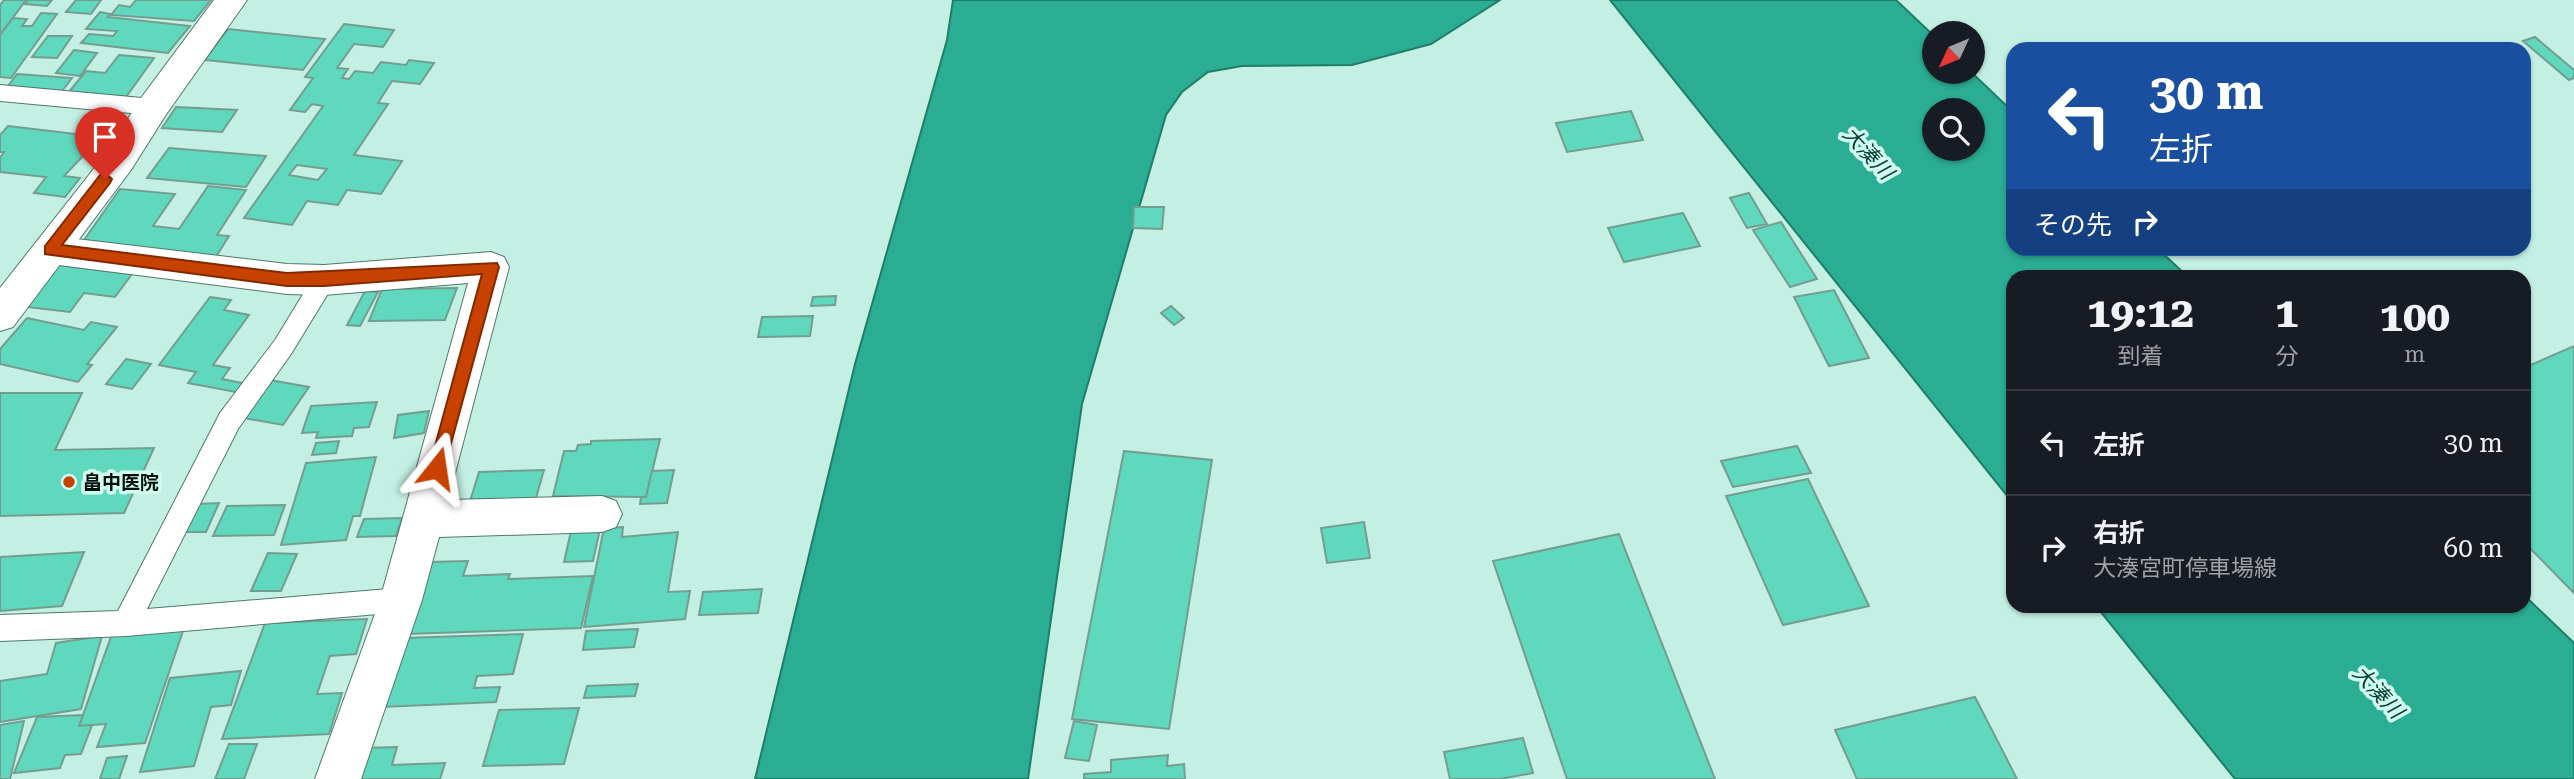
<!DOCTYPE html>
<html lang="ja">
<head>
<meta charset="utf-8">
<style>
  :root { --surface:#171b24; --page:#242831; --text:#f1f3f6; --muted:#9ea1a6; --line:#363941 }
  body { margin:0; font-family:"Roboto Serif","Noto Sans JP",serif; background:var(--page); color:var(--text); height:100vh; display:flex; flex-direction:column; font-size:26px; white-space:nowrap }
  * { box-sizing:border-box; margin:0 }
  p { font-size:23px; color:var(--muted) }
  .icon { flex:none; width:38px; height:38px; fill:none; stroke:currentColor; stroke-width:2; stroke-linecap:round; stroke-linejoin:round }
  .map { position:relative; flex:1; overflow:hidden }
  .sheet { position:absolute; left:2006px; top:270px; width:525px; height:343px; display:flex; flex-direction:column; background:var(--surface); border-radius:21px; box-shadow:0 2px 5px #0004 }
  .sheet>* { flex:none }
  .banner { position:absolute; left:2006px; top:42px; width:525px; height:214px; border-radius:21px; box-shadow:0 2px 5px #0004; background:#1a4fa0; color:#fff; overflow:hidden }
  .needle { width:46px; rotate:226deg }
  .buttons { position:absolute; left:1922px; top:21px; display:grid; gap:14px }
  .buttons a { display:grid; place-items:center; width:63px; height:63px; border-radius:50%; background:var(--surface); box-shadow:0 2px 5px #0004; font-size:35px }
  .pin { position:absolute; display:grid; place-items:center; width:60px; height:60px; color:#fff; margin:-72px -30px; border-radius:50% 50% 50% 0; rotate:-45deg; box-shadow:0 0 7px #0007 }
  .pin .icon { rotate:45deg }
  .me { position:absolute; width:77px; margin:-38px; rotate:15deg; stroke-linejoin:round; filter:drop-shadow(0 0 5px #0008) }
  .turn { display:flex; align-items:center; gap:24px; height:147px; padding:0 28px; font-size:32px }
  .turn .icon { width:91px; height:91px; stroke-width:2.5 }
  .turn b { display:block; font-size:49px; line-height:60px }
  .then { display:flex; align-items:center; height:66px; padding:0 28px; background:#0003; gap:14px; font-size:26px }
  .eta { display:flex; justify-content:space-evenly; align-items:center; height:119px; text-align:center }
  .eta b { font-size:42px; font-weight:700; line-height:49px }
  ul { padding:0; list-style:none }
  li { display:flex; align-items:center; gap:21px; height:105px; padding:0 28px; border-top:2px solid var(--line) }
  li div { flex:1 }
  li b { display:block; font-size:26px }
  li em { font-style:normal }
  .map>svg:first-child { display:block }
</style>
</head>
<body>
<div class="map">
<svg width="2574" height="779" viewBox="0 0 2574 779">
  <rect width="100%" height="100%" fill="#c4f0e3"/>
  <!-- water -->
  <g fill="#2bad93" stroke="#1f7e6a" stroke-width="2" fill-rule="evenodd">
    <path d="M953 0H1500L1431 44 1352 65 1242 66 1208 72 1182 92 1166 115 1082 404 1028 779H755L855 364 947 40Z"/>
    <path d="M1610 0H1896L1934 36V72H1971L2012 111V248L2158 249 2187 276H2012V502ZM1972 110V149H1934V110Z"/>
    <path d="M2524 595 2574 643V779H2235L2096 606H2524Z"/>
  </g>
  <!-- building -->
  <g fill="#60d8bd" stroke="#749d92" stroke-width="2" fill-rule="evenodd">
    <path d="M4 0H26L0 35V5Z"/>
    <path d="M28 0H52L47 6 24 4Z"/>
    <path d="M76 0H101L91 14 66 12Z"/>
    <path d="M136 0H211L194 21 111 15 119 5 130 7Z"/>
    <path d="M100 12 110 14 108 17 190 26 168 53 81 43 89 34 113 36 117 31 86 29Z"/>
    <path d="M41 13 57 14 11 78 0 77V35L13 18 27 19 22 26H32Z"/>
    <path d="M344 24 394 30 383 47 354 44 337 68 348 69 342 78 349 79 355 71 373 73 381 62 406 65 409 60 434 63 420 84 392 81 378 103 388 104 354 155 402 161 381 194 347 190 338 205 307 201 292 225 244 218 323 106 312 104 305 112 290 110 313 78 305 77ZM297 165 327 169 318 180 289 175Z"/>
    <path d="M228 29 325 39 303 70 205 60Z"/>
    <path d="M48 36H72L57 58 32 57Z"/>
    <path d="M2535 37 2574 70V78L2569 80 2523 41Z"/>
    <path d="M74 50 97 53 80 76 56 73Z"/>
    <path d="M119 55 154 58 126 97 68 93 86 71 105 73Z"/>
    <path d="M17 74 72 78 62 91 8 86Z"/>
    <path d="M176 107 237 110 222 132 162 128Z"/>
    <path d="M1631 111 1643 140 1567 152 1556 123Z"/>
    <path d="M8 126 101 137 64 176 80 178 65 197 34 193 46 177 0 172V158L4 152H0V135Z"/>
    <path d="M169 148 266 156 246 187 147 178Z"/>
    <path d="M208 186 246 190 217 235 229 236 214 260 82 243 120 189 175 194 153 226 179 229Z"/>
    <path d="M1749 193 1767 224 1747 228 1730 198Z"/>
    <path d="M1134 207H1164L1162 229 1133 228Z"/>
    <path d="M1683 213 1700 246 1624 262 1608 228Z"/>
    <path d="M1781 222 1817 279 1790 287 1753 230Z"/>
    <path d="M59 265 132 274 115 297 84 293 70 312 27 307Z"/>
    <path d="M457 288 445 320 369 321 382 289Z"/>
    <path d="M1834 290 1869 358 1829 366 1794 297Z"/>
    <path d="M365 291 378 292 360 326 347 325Z"/>
    <path d="M836 296 835 305 811 306 813 297Z"/>
    <path d="M210 297 231 300 224 310 249 315 213 365 230 368 222 379 247 384 241 393 188 383 196 372 159 365Z"/>
    <path d="M1171 306 1184 318 1174 325 1161 313Z"/>
    <path d="M813 316 810 336 758 337 762 317Z"/>
    <path d="M27 318 84 330 91 322 117 327 87 364 92 365 78 382 0 364V349Z"/>
    <path d="M2574 346V593L2524 542V368Z"/>
    <path d="M126 359 151 364 132 389 106 384Z"/>
    <path d="M270 380 309 387 283 425 244 418Z"/>
    <path d="M0 393H82L55 450 154 448 124 513 0 516Z"/>
    <path d="M377 402 369 427 354 428 352 436 316 438 318 432 302 433 311 406Z"/>
    <path d="M429 411 424 433 394 438 398 415Z"/>
    <path d="M660 439 646 497 553 496 564 451H576L578 445 591 444V441Z"/>
    <path d="M339 441 336 453 312 455 316 443Z"/>
    <path d="M1797 446 1811 473 1733 487 1721 461Z"/>
    <path d="M1124 451 1212 460 1169 729 1072 719Z"/>
    <path d="M376 457 360 516H353L346 540 281 545 306 463Z"/>
    <path d="M544 470 534 505 468 508 479 472Z"/>
    <path d="M674 470 667 503 640 504 641 497H646L652 471Z"/>
    <path d="M1808 479 1869 606 1783 625 1726 496Z"/>
    <path d="M219 503 206 532H184L197 504Z"/>
    <path d="M285 505 274 535 213 536 227 506Z"/>
    <path d="M402 518 396 536 357 537 364 519Z"/>
    <path d="M1364 522 1370 558 1327 563 1321 528Z"/>
    <path d="M623 527 622 537 678 532 668 592 690 591 685 619 584 627 604 528Z"/>
    <path d="M600 529 593 561 564 562 571 531Z"/>
    <path d="M1619 534 1715 779H1567L1493 561Z"/>
    <path d="M84 552 62 606 0 611V557Z"/>
    <path d="M268 553 297 554 281 591H251Z"/>
    <path d="M468 561 463 576 510 574 508 579 593 576 581 628 406 634 428 562Z"/>
    <path d="M762 589 758 613 699 615 703 592Z"/>
    <path d="M367 619 356 654 330 656 317 694 342 693 329 734 222 739 265 623Z"/>
    <path d="M184 628 145 743 97 747 106 724 79 726 112 634Z"/>
    <path d="M638 629 634 647 583 650 586 631Z"/>
    <path d="M523 634 513 674 477 676 474 688 500 687 496 702 382 707 404 638Z"/>
    <path d="M102 636 81 709 0 722V681L47 674 56 643Z"/>
    <path d="M241 671 231 705 211 707 194 766 140 772 170 678Z"/>
    <path d="M638 684 635 696 584 698 587 686Z"/>
    <path d="M1975 697 2017 779H1857L1835 730Z"/>
    <path d="M579 708 564 764 483 766 499 710Z"/>
    <path d="M83 715 79 726 92 725 81 754 65 755 60 768 14 773 37 717Z"/>
    <path d="M24 721 10 779H0V725Z"/>
    <path d="M1074 721 1097 725 1089 761 1065 758Z"/>
    <path d="M1523 738 1533 773 1500 779H1450L1444 752Z"/>
    <path d="M229 744H257L244 779H215Z"/>
    <path d="M397 747 392 765 445 763 440 779H355L365 748Z"/>
    <path d="M1168 755 1167 766 1184 764 1185 779H1084V774L1111 772V760Z"/>
    <path d="M127 756 119 779H100L107 758Z"/>
  </g>
  <g fill="none" stroke-linecap="round" stroke-linejoin="round">
    <defs>
      <g id="lane">
        <path d="M0 85 153 99 161 101 164 107 161 113 153 115 0 101Z"/>
        <path d="M324 271 332 273 336 280 332 287 291 354 238 429 147 609 401 588 410 591 414 600 410 609 401 612 126 636 0 641V615L118 611 220 413 275 340 316 273Z"/>
      </g>
      <path id="street" d="M51 236 287 264 324 265 491 252 504 257 509 267 448 500 602 496 616 501 622 514 616 527 602 532 439 537 422 600 361 779H315L380 600 468 283 324 295 287 294 51 264 38 260 33 250 38 240Z"/>
      <path id="secondary" d="M214 0H247L165 116 131 170 13 327 0 331V288L107 152 141 98Z"/>
    </defs>
    <!-- lane casing -->
    <use href="#lane" stroke="#50786d" stroke-width="2"/>
    <!-- street casing -->
    <use href="#street" stroke="#50786d" stroke-width="2"/>
    <!-- secondary casing -->
    <use href="#secondary" stroke="#50786d" stroke-width="2"/>
    <!-- lane -->
    <use href="#lane" fill="#fff" fill-rule="evenodd"/>
    <!-- street -->
    <use href="#street" fill="#fff" fill-rule="evenodd"/>
    <!-- secondary -->
    <use href="#secondary" fill="#fff" fill-rule="evenodd"/>
  </g>
  <!-- route -->
  <path fill="#c74100" stroke="#812a00" stroke-width="2" d="M105 173 112 179 110 183 62 245 287 273 497 263 499 267 443 473 437 476 429 468 482 274 324 286H287L45 254V246L100 175Z"/>
  <!-- markers -->
  <circle fill="#c74100" stroke="#d1fdf0" stroke-width="2.5" cx="69" cy="482" r="7"/>
  <g text-anchor="middle" stroke-width="7" stroke-linejoin="round" paint-order="stroke">
    <!-- poi labels -->
    <g font-size="19" font-weight="bold" fill="#02100c" stroke="#d1fdf0" text-anchor="start">
      <text x="83" y="489">畠中医院</text>
    </g>
    <!-- water labels -->
    <g font-size="21" font-style="italic" fill="#063e33" stroke="#d1fdf0">
      <text transform="translate(1868 153) rotate(47)" y="7">大湊川</text>
      <text transform="translate(2378 692) rotate(47)" y="7">大湊川</text>
    </g>
  </g>
</svg>
<div class="buttons">
<a><svg class="needle" viewBox="-14 -14 28 28"><path d="M0-13l5 13h-10z" fill="#e53935"/><path d="M0 13l5-13h-10z" fill="#9ea1a6"/></svg></a>
<a><svg class="icon" aria-label="search" viewBox="0 0 24 24"><circle cx="10" cy="10" r="6"/><path d="M15 15l6 6"/></svg></a>
</div>
<div class="pin" style="left:105px;top:179px;background:#d93025"><svg class="icon" aria-label="arrive" viewBox="0 0 24 24"><path d="M6 21V4h12l-3 4 3 4H6"/></svg></div>
<svg class="me" style="left:437px;top:468px" viewBox="-20 -20 40 40"><path d="M0-17L14 15 0 8-14 15z" fill="#c74100" stroke="#fff" stroke-width="4"/></svg>
<div class="banner">
<div class="turn"><svg class="icon" aria-label="left" viewBox="0 0 24 24"><path d="M17 20v-9H6M10 6l-5 5 5 5"/></svg><div><b>30 m</b>左折</div></div>
<div class="then">その先<svg class="icon" aria-label="right" viewBox="0 0 24 24"><path d="M7 20v-9h11M14 6l5 5-5 5"/></svg></div>
</div>
<section class="sheet">
<div class="eta">
<div><b>19:12</b><p>到着</p></div>
<div><b>1</b><p>分</p></div>
<div><b>100</b><p>m</p></div>
</div>
<ul>
<li><svg class="icon" aria-label="left" viewBox="0 0 24 24"><path d="M17 20v-9H6M10 6l-5 5 5 5"/></svg><div><b>左折</b></div><em>30 m</em></li>
<li><svg class="icon" aria-label="right" viewBox="0 0 24 24"><path d="M7 20v-9h11M14 6l5 5-5 5"/></svg><div><b>右折</b><p>大湊宮町停車場線</p></div><em>60 m</em></li>
</ul>
</section>
</div>
</body>
</html>
